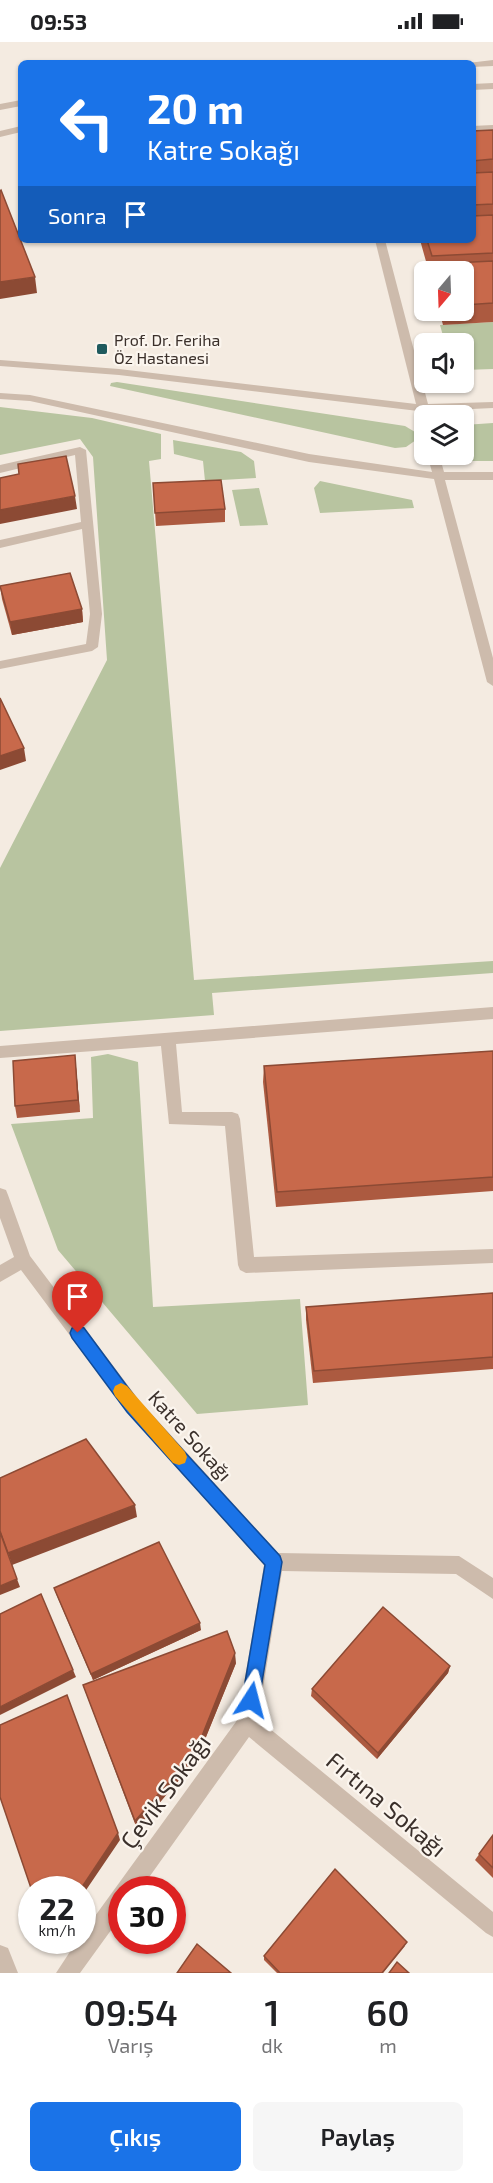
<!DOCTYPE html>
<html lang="tr">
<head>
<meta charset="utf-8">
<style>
  :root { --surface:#fff; --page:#f6f6f6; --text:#202124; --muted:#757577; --accent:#1a73e8 }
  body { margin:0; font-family:"Exo 2",sans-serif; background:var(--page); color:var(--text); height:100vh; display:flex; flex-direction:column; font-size:22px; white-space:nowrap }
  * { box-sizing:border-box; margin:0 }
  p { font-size:20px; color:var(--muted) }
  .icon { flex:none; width:33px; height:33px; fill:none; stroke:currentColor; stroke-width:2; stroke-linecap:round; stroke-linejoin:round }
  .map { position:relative; height:1931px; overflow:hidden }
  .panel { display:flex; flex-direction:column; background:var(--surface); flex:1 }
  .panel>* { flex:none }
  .guide { position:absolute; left:18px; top:18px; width:458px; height:183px; border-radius:9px; box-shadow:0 2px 4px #0004; background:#1a73e8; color:#fff; overflow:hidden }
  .needle { width:39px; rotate:199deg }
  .controls { position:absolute; left:414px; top:219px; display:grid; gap:12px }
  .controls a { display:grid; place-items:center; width:60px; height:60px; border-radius:9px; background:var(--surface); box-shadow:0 2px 4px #0004; font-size:30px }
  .speed { position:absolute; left:18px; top:1834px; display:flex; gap:12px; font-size:30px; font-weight:700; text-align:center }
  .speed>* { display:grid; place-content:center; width:78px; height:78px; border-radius:50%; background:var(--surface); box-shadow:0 2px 4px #0004; line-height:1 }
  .speed small { font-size:15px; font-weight:400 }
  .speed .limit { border:9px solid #d22; background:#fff; color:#111 }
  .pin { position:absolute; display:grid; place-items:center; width:51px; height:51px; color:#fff; margin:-62px -26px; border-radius:50% 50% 50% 0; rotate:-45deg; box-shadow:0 0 6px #0007 }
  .pin .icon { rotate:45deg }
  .me { position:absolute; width:66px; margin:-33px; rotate:9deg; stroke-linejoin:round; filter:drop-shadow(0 0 4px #0008) }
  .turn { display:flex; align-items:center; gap:21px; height:126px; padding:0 30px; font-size:27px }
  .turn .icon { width:78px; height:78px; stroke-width:2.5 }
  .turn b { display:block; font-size:42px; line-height:51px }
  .then { display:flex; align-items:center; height:57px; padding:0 30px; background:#0003; gap:12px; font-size:22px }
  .eta { display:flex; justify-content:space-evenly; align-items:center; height:102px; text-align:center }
  .eta b { font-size:36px; font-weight:600; line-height:42px }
  .action { display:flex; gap:12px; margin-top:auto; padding:12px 30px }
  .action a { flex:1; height:69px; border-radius:9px; background:var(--accent); color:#fff; font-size:24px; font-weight:600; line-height:69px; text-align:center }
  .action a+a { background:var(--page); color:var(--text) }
  .status { display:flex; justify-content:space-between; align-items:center; height:42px; padding:0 30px; background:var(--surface); direction:ltr }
  .status svg { height:16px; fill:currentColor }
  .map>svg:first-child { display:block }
</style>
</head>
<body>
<div class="status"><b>09:53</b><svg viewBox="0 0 49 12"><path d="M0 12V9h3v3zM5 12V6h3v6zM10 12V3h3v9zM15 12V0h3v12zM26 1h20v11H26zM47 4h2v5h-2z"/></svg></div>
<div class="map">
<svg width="493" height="1931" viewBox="0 0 493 1931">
  <rect width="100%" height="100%" fill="#f4ebe1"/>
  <!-- green -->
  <g fill="#b8c4a0">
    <path d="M493 280V327L464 328V302L445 301 440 283Z"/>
    <path d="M117 340 405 384 415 390 416 398 406 405 395 406 110 344 111 341Z"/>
    <path d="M0 365 92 376 161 392V417L149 419 194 938 493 919V931L212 951 214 973 0 989V826L107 618 93 415 80 397 0 413Z"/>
    <path d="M493 381V419H468L451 413 464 412V383Z"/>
    <path d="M173 398 241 410 254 419 256 436 205 439 203 419 174 412Z"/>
    <path d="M320 439 412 458 414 466 320 471 314 446Z"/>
    <path d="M259 446 268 483 240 484 232 448Z"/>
    <path d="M108 1012 138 1020 153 1265 300 1257 308 1363 197 1372 58 1208 11 1082 93 1076 91 1015Z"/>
  </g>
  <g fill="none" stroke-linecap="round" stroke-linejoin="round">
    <!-- minor -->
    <g fill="#cdbbac" fill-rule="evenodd">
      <path d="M493 18V24L472 25V21H468Z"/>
      <path d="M493 41V47L472 48V42Z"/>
      <path d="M21 58V64L0 68V62Z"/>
      <path d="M493 83V89L472 90V84Z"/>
      <path d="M21 84V90L0 95V89Z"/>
      <path d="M375 198H385L428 362 493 360V366L429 369 430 374H424V377L421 376 418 369 119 333 0 324V318L119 327 416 362Z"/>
      <path d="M0 351 30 353 309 412 432 430 427 412H439L444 430H493V438H445L493 616V644L487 640 434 437 309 420 30 359 0 357Z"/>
      <path d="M80 405 86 408 102 572 98 605 92 609 0 627V619L86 602 90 572 82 487 0 506V498L81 480 75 413 0 431V423Z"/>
      <path d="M493 965V977L176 1002 182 1070H232L238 1072 240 1077 254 1215 493 1207V1221L246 1231 240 1228 238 1223 225 1084 169 1082 161 1004 0 1016V1004Z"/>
      <path d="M0 1146 6 1148 8 1153 30 1214 139 1358 278 1511 459 1514 493 1536V1557L456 1532 282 1529 258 1677 493 1870V1895L486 1891 249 1695 140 1848H122V1873L80 1931H56L77 1899H82V1892L238 1677 264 1523 127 1370 21 1228 0 1240V1223L14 1215 0 1176Z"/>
      <path d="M0 1903 8 1906 18 1931H0Z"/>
    </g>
  </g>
  <!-- wall -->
  <g fill="#ac5a40">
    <path d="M493 88V280L443 283 439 268H464V230H429L420 198H472V89Z"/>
    <path d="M153 441 225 467V480L156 484Z"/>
    <path d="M0 544 82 567 83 580 12 593 2 557Z"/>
    <path d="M493 1009V1149L276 1165 263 1040 264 1024Z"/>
    <path d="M76 1025 80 1070 17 1076 15 1064Z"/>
    <path d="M493 1251V1327L313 1341 306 1278V1265Z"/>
    <path d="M54 1546 201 1588 93 1638 57 1554Z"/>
    <path d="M236 1621 197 1717 137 1787 83 1643Z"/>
    <path d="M450 1624 448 1631 377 1717 311 1654 312 1647Z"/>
    <path d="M493 1793V1836L475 1818Z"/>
    <path d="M405 1904 383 1931H277L264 1918V1914Z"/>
  </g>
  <!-- shaded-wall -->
  <g fill="#8c4a34">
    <path d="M35 235 37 251 0 257V240Z"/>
    <path d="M75 454 77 467 0 482V468Z"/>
    <path d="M82 567 83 580 12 593 10 580Z"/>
    <path d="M24 706 26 719 0 728V714Z"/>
    <path d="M75 1013 76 1025 80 1070 78 1058Z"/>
    <path d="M135 1463 137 1475 12 1523 8 1511Z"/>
    <path d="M17 1537 20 1545 0 1553V1544Z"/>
    <path d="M200 1581 201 1588 93 1638 91 1632Z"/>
    <path d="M235 1611 236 1621 197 1717 137 1787 135 1779Z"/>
    <path d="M450 1624 448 1631 377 1717 378 1711Z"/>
    <path d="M73 1628 76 1635 0 1673V1665Z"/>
    <path d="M118 1791 120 1798 82 1854V1848H80Z"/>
  </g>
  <!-- building -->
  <g fill="#c8694b" stroke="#8c4a34" stroke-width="1.5">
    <path d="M493 88V117L472 119V89Z"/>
    <path d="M493 130V162L472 163V131Z"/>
    <path d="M1 148 35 235 0 240V149Z"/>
    <path d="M493 173V211L432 214 427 198H472V174Z"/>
    <path d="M493 219V261L464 263V230H434L432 222Z"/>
    <path d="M66 414 75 454 0 468V436L19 432 18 422Z"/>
    <path d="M221 438 225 467 155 471 153 441Z"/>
    <path d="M70 531 82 567 10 580 0 544Z"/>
    <path d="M0 656 24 706 0 714Z"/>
    <path d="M493 1009V1135L277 1150 264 1024Z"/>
    <path d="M75 1013 78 1058 15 1064 13 1019Z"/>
    <path d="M493 1251V1315L314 1329 306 1265Z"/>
    <path d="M86 1397 135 1463 8 1511 0 1489V1436Z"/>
    <path d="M0 1490 17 1537 0 1544Z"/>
    <path d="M159 1500 200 1581 91 1632 54 1546Z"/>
    <path d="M41 1552 73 1628 0 1665V1572Z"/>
    <path d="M383 1565 450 1624 378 1711 312 1647Z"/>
    <path d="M227 1589 235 1611 196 1709 135 1779 83 1643Z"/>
    <path d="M67 1653 118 1791 80 1848H32V1849L0 1755V1683Z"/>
    <path d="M493 1793V1826L479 1812Z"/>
    <path d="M335 1827 407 1900 382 1931H280L264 1914Z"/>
    <path d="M197 1902 231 1931H177Z"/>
    <path d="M397 1920 409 1931H389Z"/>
  </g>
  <!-- route -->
  <path fill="#1a73e8" stroke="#114b97" stroke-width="1.5" d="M78 1284 84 1286 138 1359 280 1514 282 1520 258 1664 251 1667 245 1664 242 1658 265 1523 127 1370 72 1296 70 1291 72 1286Z"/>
  <!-- slow -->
  <path fill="#f59e0b" d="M121 1341 127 1344 185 1410 187 1415 185 1421 179 1423 173 1421 115 1354 113 1349 115 1344Z"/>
  <!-- markers -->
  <rect fill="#1f5a5e" stroke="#fbf5ee" stroke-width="2" x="96" y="301" width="12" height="12" rx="3"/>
  <g text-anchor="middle" stroke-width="4.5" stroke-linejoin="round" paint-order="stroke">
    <!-- far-poi labels -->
    <g font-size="16" fill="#3b302b" stroke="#fbf5ee" text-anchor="start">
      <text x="114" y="304">Prof. Dr. Feriha<tspan x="114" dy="18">Öz Hastanesi</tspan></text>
    </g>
    <!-- street labels -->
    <g font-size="20" fill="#3b302b" stroke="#fbf5ee">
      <text transform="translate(190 1394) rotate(48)" y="7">Katre Sokağı</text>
    </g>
    <!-- near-street labels -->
    <g font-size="24" fill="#3b302b" stroke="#fbf5ee">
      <text transform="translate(166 1750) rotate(-54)" y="8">Çevik Sokağı</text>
      <text transform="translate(386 1763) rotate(40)" y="8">Fırtına Sokağı</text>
    </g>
  </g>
</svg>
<div class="controls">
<a><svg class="needle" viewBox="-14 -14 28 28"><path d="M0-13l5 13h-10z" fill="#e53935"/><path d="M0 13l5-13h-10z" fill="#757577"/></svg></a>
<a><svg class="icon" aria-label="sound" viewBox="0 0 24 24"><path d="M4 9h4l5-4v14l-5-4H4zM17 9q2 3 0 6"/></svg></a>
<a><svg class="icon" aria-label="layers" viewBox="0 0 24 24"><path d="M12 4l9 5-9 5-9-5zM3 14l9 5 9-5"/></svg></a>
</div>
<div class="speed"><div>22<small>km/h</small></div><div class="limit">30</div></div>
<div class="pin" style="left:78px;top:1291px;background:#d93025"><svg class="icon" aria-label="arrive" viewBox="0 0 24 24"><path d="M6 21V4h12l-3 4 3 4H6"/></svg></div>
<svg class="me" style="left:251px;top:1658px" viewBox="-20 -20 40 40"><path d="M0-17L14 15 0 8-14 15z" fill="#1a73e8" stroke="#fff" stroke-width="4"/></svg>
<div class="guide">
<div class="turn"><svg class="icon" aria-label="left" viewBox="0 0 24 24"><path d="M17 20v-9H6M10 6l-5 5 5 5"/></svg><div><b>20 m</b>Katre Sokağı</div></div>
<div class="then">Sonra<svg class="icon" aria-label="arrive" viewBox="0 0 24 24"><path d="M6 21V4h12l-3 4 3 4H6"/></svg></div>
</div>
</div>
<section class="panel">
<div class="eta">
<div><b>09:54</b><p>Varış</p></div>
<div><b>1</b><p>dk</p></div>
<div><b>60</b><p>m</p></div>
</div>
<div class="action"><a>Çıkış</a><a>Paylaş</a></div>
</section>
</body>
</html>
